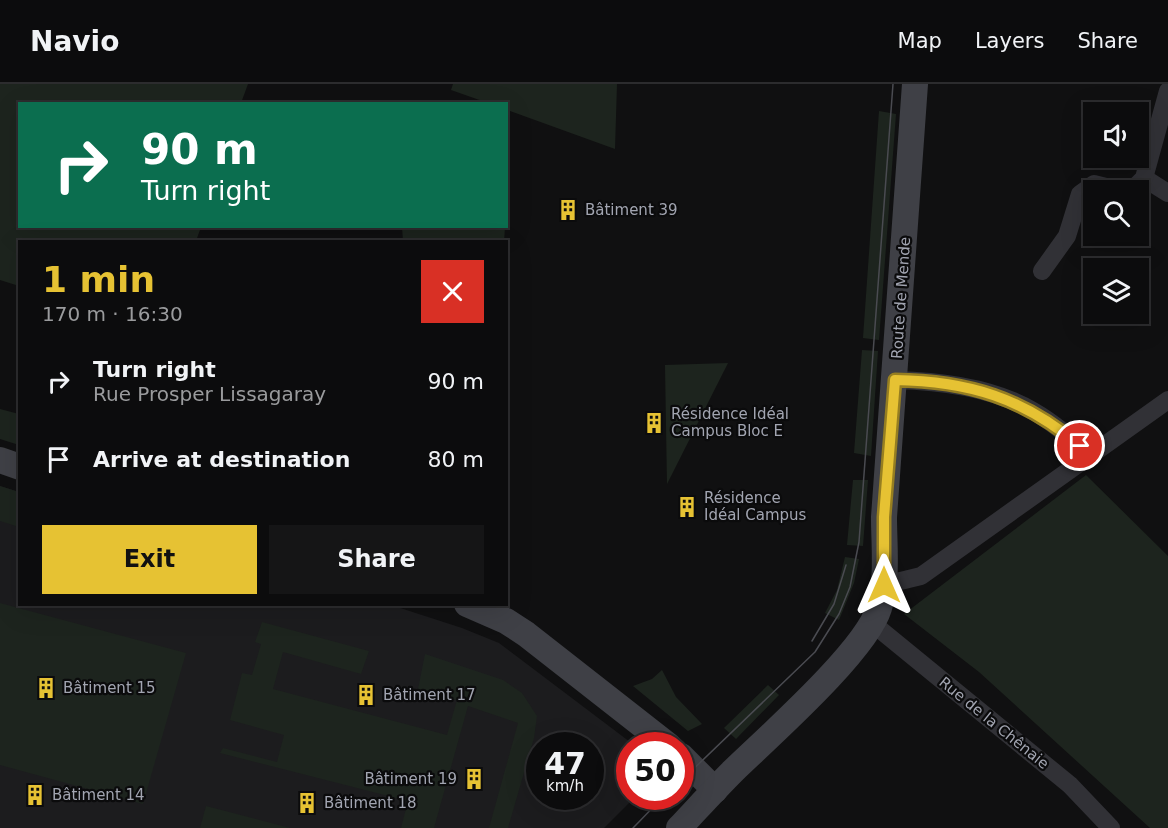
<!DOCTYPE html>
<html lang="en">
<head>
<meta charset="utf-8">
<style>
  :root { --surface:#0c0c0d; --page:#151516; --text:#f1f3f6; --muted:#9a9b9d; --line:#2c2c2e; --accent:#e6c233 }
  body { margin:0; font-family:"DejaVu Sans",sans-serif; background:var(--page); color:var(--text); height:100vh; display:flex; flex-direction:column; font-size:22px; white-space:nowrap }
  * { box-sizing:border-box; margin:0 }
  p { font-size:20px; color:var(--muted) }
  .icon { flex:none; width:33px; height:33px; fill:none; stroke:currentColor; stroke-width:2; stroke-linecap:round; stroke-linejoin:round }
  .map { position:relative; flex:1; overflow:hidden }
  .side { position:absolute; left:18px; top:156px; width:490px; height:366px; display:flex; flex-direction:column; background:var(--surface); border-radius:0px; box-shadow:0 6px 24px #0002,0 0 0 2px var(--line) }
  .side>* { flex:none }
  .guide { position:absolute; left:18px; top:18px; width:490px; height:126px; border-radius:0px; box-shadow:0 6px 24px #0002,0 0 0 2px var(--line); background:#0b6e4f; color:#fff; overflow:hidden }
  .tools { position:absolute; left:1083px; top:18px; display:grid; gap:12px }
  .tools a { display:grid; place-items:center; width:66px; height:66px; border-radius:0px; background:var(--surface); box-shadow:0 6px 24px #0002,0 0 0 2px var(--line); font-size:30px }
  .speed { position:absolute; left:526px; top:648px; display:flex; gap:12px; font-size:30px; font-weight:700; text-align:center }
  .speed>* { display:grid; place-content:center; width:78px; height:78px; border-radius:50%; background:var(--surface); box-shadow:0 6px 24px #0002,0 0 0 2px var(--line); line-height:1 }
  .speed small { font-size:15px; font-weight:400 }
  .speed .limit { border:9px solid #d22; background:#fff; color:#111 }
  .pin { position:absolute; display:grid; place-items:center; width:51px; height:51px; color:#fff; margin:-26px; border:3px solid #fff; border-radius:50%; box-shadow:0 2px 6px #0007 }
  .me { position:absolute; width:66px; margin:-33px; rotate:0deg; stroke-linejoin:round; filter:drop-shadow(0 0 4px #0008) }
  .turn { display:flex; align-items:center; gap:21px; height:126px; padding:0 24px; font-size:27px }
  .turn .icon { width:78px; height:78px; stroke-width:2.5 }
  .turn b { display:block; font-size:42px; line-height:51px }
  .round { display:grid; place-items:center; flex:none; width:63px; height:63px; border-radius:0px; background:var(--page) }
  .head { display:flex; align-items:center; justify-content:space-between; height:102px; padding:0 24px }
  h1 { font-size:36px; font-weight:800; line-height:45px; color:var(--accent) }
  .primary-button { display:flex; gap:12px; margin-top:auto; padding:12px 24px }
  .primary-button a { flex:1; height:69px; border-radius:0px; background:var(--accent); color:#111; font-size:24px; font-weight:800; line-height:69px; text-align:center }
  .primary-button a+a { background:var(--page); color:var(--text) }
  ul { padding:0; list-style:none }
  li { display:flex; align-items:center; gap:18px; height:78px; padding:0 24px }
  li div { flex:1 }
  li b { display:block; font-size:22px }
  li em { font-style:normal }
  header { display:flex; align-items:center; gap:36px; box-sizing:border-box; height:84px; padding:0 30px; background:var(--surface); border-bottom:2px solid var(--line) }
  header strong { font-size:28px }
  nav { display:flex; gap:33px; margin-inline-start:auto; font-size:21px }
  .map>svg:first-child { display:block }
</style>
</head>
<body>
<header>
<strong>Navio</strong>
<nav><a>Map</a><a>Layers</a><a>Share</a></nav>
</header>
<div class="map">
<svg width="1168" height="744" viewBox="0 0 1168 744">
  <rect width="100%" height="100%" fill="#101011"/>
  <!-- built -->
  <path fill="#1c1c1e" fill-rule="evenodd" d="M0 402 19 408 20 520 391 521 462 544 499 559 634 661 630 662V712L635 713 604 744H0ZM540 662H591V712H540Z"/>
  <!-- green -->
  <g fill="#1d241e">
    <path d="M0 0H248L241 19 20 20V142L201 143 196 157 20 158 19 202 0 196Z"/>
    <path d="M453 0H617L615 65 507 26V20L488 19 451 6Z"/>
    <path d="M879 27 896 30 879 256 863 254Z"/>
    <path d="M402 143V142L505 143 504 158 403 157Z"/>
    <path d="M862 266 878 267 871 372 854 369Z"/>
    <path d="M728 279 667 400 665 281Z"/>
    <path d="M0 325 19 330V361L0 355Z"/>
    <path d="M1086 391 1168 472V744H1150L979 588 904 530Z"/>
    <path d="M853 396H868L863 462 847 461Z"/>
    <path d="M0 402 19 408V443L0 437Z"/>
    <path d="M845 473 859 475 854 499 839 536 825 529 837 506Z"/>
    <path d="M0 519 186 569 143 720 0 681Z"/>
    <path d="M262 538 369 567 361 590 283 568 273 605 447 651 457 616 418 605 425 570 503 596 522 609 537 632 534 654 508 744H489L518 639 468 622 434 744H401L408 717 220 669 223 664 277 678 284 651 230 636 242 589 252 591 261 560 255 558Z"/>
    <path d="M662 586 676 613 702 640 688 647 633 602 652 595Z"/>
    <path d="M768 601 779 611 736 655 724 644Z"/>
    <path d="M206 722 290 744H200Z"/>
  </g>
  <g fill="none" stroke-linecap="round" stroke-linejoin="round">
    <!-- street -->
    <g stroke="#313136" stroke-width="18">
      <path d="M1144 94 1168 109"/>
      <path d="M1132 106 1144 94 1168 7"/>
      <path d="M1042 187 1067 152 1080 110 1094 100 1118 106"/>
      <path d="M895 296C939 297 994 304 1033 327 1054 339 1072 355 1091 372"/>
      <path d="M884 501 921 492 1168 316"/>
      <path d="M872 539 1070 701 1111 744"/>
    </g>
    <!-- secondary -->
    <g stroke="#3f4046" stroke-width="26">
      <path d="M0 376 20 383"/>
      <path d="M467 520 506 537 526 550 669 662"/>
      <path d="M681 672 715 706"/>
      <path d="M679 744C697 725 714 706 733 687 768 653 866 567 879 524 888 495 884 462 884 433L915 0"/>
    </g>
    <!-- tram -->
    <g stroke="#4a4b51" stroke-width="1.5">
      <path d="M812 557 834 520 846 481"/>
      <path d="M681 697 815 568 839 530 850 503 859 458 893 0"/>
      <path d="M633 744 664 712"/>
    </g>
  </g>
  <g fill="none" stroke-linecap="round" stroke-linejoin="round">
    <defs>
      <path id="route" d="M884 501V433L895 296C968 297 1024 314 1080 362"/>
    </defs>
    <!-- route casing -->
    <use href="#route" stroke="#967e21" stroke-width="15"/>
    <!-- route -->
    <use href="#route" stroke="#e6c233" stroke-width="10"/>
  </g>
  <!-- icons -->
  <defs>
    <symbol id="building-bare" viewBox="-9 -9 18 18"><path d="M-4-6H4V6H1V3H-1V6H-4ZM-2.5-4.3h1.7v1.8h-1.7ZM.8-4.3h1.7v1.8H.8ZM-2.5-1h1.7V.8h-1.7ZM.8-1h1.7V.8H.8Z" fill="#e6c233" stroke="#0b0b0c" stroke-width="2.5" paint-order="stroke"/></symbol>
  </defs>
  <g fill-rule="evenodd">
    <use href="#building-bare" x="553" y="111" width="30" height="30"/>
    <use href="#building-bare" x="639" y="324" width="30" height="30"/>
    <use href="#building-bare" x="672" y="408" width="30" height="30"/>
    <use href="#building-bare" x="31" y="589" width="30" height="30"/>
    <use href="#building-bare" x="351" y="596" width="30" height="30"/>
    <use href="#building-bare" x="459" y="680" width="30" height="30"/>
    <use href="#building-bare" x="20" y="696" width="30" height="30"/>
    <use href="#building-bare" x="292" y="704" width="30" height="30"/>
  </g>
  <g text-anchor="middle" stroke-width="4.5" stroke-linejoin="round" paint-order="stroke">
    <!-- poi labels -->
    <g font-size="15" fill="#a2a5b1" stroke="#0b0b0c" text-anchor="start">
      <text x="585" y="131">Bâtiment 39</text>
      <text x="671" y="335">Résidence Idéal<tspan x="671" dy="17">Campus Bloc E</tspan></text>
      <text x="704" y="419">Résidence<tspan x="704" dy="17">Idéal Campus</tspan></text>
      <text x="63" y="609">Bâtiment 15</text>
      <text x="383" y="616">Bâtiment 17</text>
      <text x="457" y="700" text-anchor="end">Bâtiment 19</text>
      <text x="52" y="716">Bâtiment 14</text>
      <text x="324" y="724">Bâtiment 18</text>
    </g>
    <!-- street labels -->
    <g font-size="15" fill="#a2a5b1" stroke="#0b0b0c">
      <text transform="translate(901 214) rotate(-86)" y="5">Route de Mende</text>
      <text transform="translate(994 639) rotate(39)" y="5">Rue de la Chênaie</text>
    </g>
  </g>
</svg>
<div class="tools">
<a><svg class="icon" aria-label="sound" viewBox="0 0 24 24"><path d="M4 9h4l5-4v14l-5-4H4zM17 9q2 3 0 6"/></svg></a>
<a><svg class="icon" aria-label="search" viewBox="0 0 24 24"><circle cx="10" cy="10" r="6"/><path d="M15 15l6 6"/></svg></a>
<a><svg class="icon" aria-label="layers" viewBox="0 0 24 24"><path d="M12 4l9 5-9 5-9-5zM3 14l9 5 9-5"/></svg></a>
</div>
<div class="speed"><div>47<small>km/h</small></div><div class="limit">50</div></div>
<div class="pin" style="left:1080px;top:362px;background:#d93025"><svg class="icon" aria-label="arrive" viewBox="0 0 24 24"><path d="M6 21V4h12l-3 4 3 4H6"/></svg></div>
<svg class="me" style="left:884px;top:501px" viewBox="-20 -20 40 40"><path d="M0-17L14 15 0 8-14 15z" fill="#e6c233" stroke="#fff" stroke-width="4"/></svg>
<div class="guide">
<div class="turn"><svg class="icon" aria-label="right" viewBox="0 0 24 24"><path d="M7 20v-9h11M14 6l5 5-5 5"/></svg><div><b>90 m</b>Turn right</div></div>
</div>
<section class="side">
<div class="head"><div><h1>1 min</h1><p>170 m · 16:30</p></div><a class="round" style="background:#d93025;color:#fff"><svg class="icon" aria-label="close" viewBox="0 0 24 24"><path d="M6 6l12 12M18 6L6 18"/></svg></a></div>
<ul>
<li><svg class="icon" aria-label="right" viewBox="0 0 24 24"><path d="M7 20v-9h11M14 6l5 5-5 5"/></svg><div><b>Turn right</b><p>Rue Prosper Lissagaray</p></div><em>90 m</em></li>
<li><svg class="icon" aria-label="arrive" viewBox="0 0 24 24"><path d="M6 21V4h12l-3 4 3 4H6"/></svg><div><b>Arrive at destination</b></div><em>80 m</em></li>
</ul>
<div class="primary-button"><a>Exit</a><a>Share</a></div>
</section>
</div>
</body>
</html>
